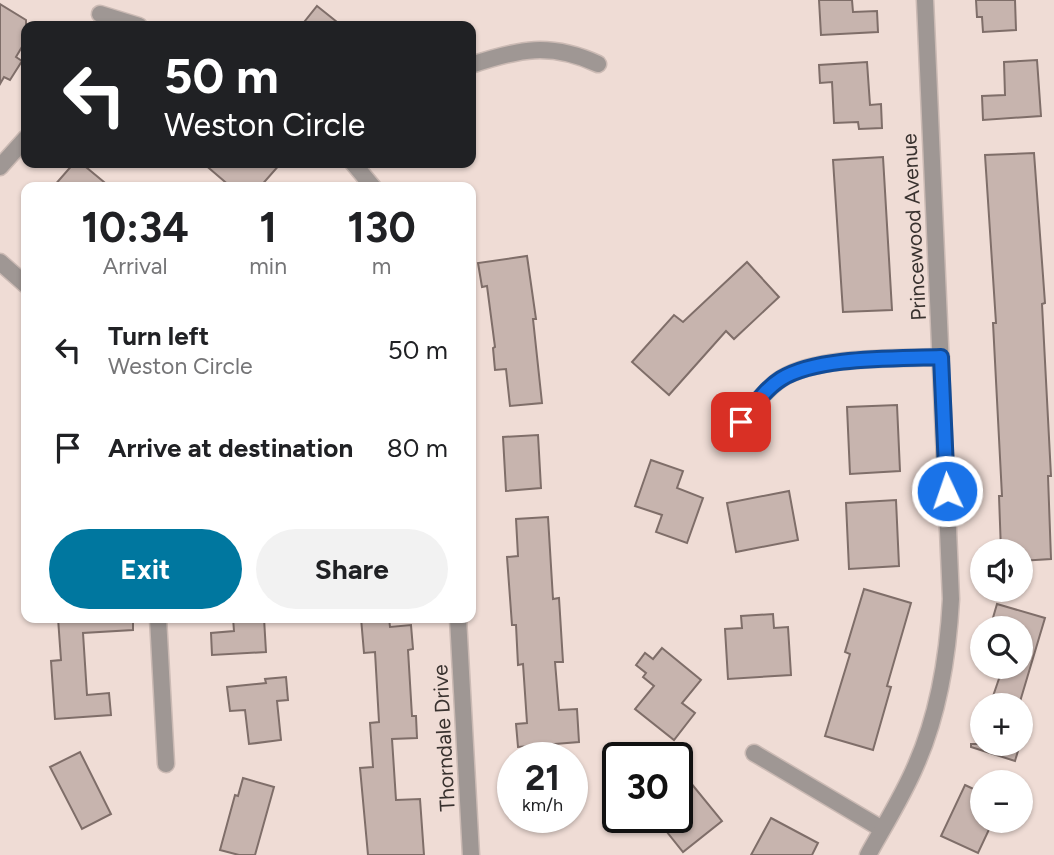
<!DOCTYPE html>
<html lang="en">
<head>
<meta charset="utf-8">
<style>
  :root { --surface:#fff; --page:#f2f2f2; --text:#202124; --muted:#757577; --accent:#00779f }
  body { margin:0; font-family:Figtree,sans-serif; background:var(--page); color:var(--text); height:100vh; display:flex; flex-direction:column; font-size:26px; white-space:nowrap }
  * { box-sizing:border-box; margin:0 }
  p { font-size:23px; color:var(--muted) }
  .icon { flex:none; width:38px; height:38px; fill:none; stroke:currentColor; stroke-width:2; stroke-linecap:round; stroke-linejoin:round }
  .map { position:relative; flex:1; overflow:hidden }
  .sheet { position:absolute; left:21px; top:182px; width:455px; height:441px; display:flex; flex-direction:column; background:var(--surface); border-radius:14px; box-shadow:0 2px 5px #0004 }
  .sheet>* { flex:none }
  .top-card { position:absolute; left:21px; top:21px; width:455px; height:147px; border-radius:14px; box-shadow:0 2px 5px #0004; background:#202124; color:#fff; overflow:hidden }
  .fabs { position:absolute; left:970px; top:539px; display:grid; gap:14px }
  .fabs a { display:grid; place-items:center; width:63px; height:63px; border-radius:50%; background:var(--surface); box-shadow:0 2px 5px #0004; font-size:35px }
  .speed { position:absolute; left:497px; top:742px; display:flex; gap:14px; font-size:35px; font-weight:700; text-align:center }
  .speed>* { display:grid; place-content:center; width:91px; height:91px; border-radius:50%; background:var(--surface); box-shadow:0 2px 5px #0004; line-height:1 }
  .speed small { font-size:18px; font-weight:400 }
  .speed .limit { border:4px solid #111; border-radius:10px; background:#fff; color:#111 }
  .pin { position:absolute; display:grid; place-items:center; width:60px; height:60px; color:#fff; margin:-30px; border-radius:14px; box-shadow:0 4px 10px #0006 }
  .me { position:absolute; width:77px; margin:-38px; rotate:357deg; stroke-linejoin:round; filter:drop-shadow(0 0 5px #0008) }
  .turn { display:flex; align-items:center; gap:24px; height:147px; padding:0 28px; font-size:32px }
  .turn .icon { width:91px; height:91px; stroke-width:2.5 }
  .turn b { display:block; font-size:49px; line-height:60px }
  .eta { display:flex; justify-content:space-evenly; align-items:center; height:119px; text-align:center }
  .eta b { font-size:42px; font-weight:700; line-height:49px }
  .cta { display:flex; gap:14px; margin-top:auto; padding:14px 28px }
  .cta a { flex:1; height:80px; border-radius:42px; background:var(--accent); color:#fff; font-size:28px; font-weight:700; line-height:80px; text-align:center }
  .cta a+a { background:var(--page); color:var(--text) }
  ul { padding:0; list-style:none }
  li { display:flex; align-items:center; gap:21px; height:98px; padding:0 28px }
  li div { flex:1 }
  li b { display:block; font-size:26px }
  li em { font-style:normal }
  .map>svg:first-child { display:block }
</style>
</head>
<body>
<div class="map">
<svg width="1054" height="855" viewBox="0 0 1054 855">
  <rect width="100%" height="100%" fill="#efdcd5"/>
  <!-- building -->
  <g fill="#c7b4ae" stroke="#7f6e69" stroke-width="2">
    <path d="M819 0H852L853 12 877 11 878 32 821 35Z"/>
    <path d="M976 0H1015L1016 30 983 32 982 17H977Z"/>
    <path d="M0 4 26 20V40L16 57 22 61 10 80 4 77 0 84Z"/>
    <path d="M317 6 342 26H301Z"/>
    <path d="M1037 60 1041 116 983 120 982 96 1005 95 1004 62Z"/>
    <path d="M867 62 870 105 881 104 882 128 859 129 858 122 834 123 832 82 820 83 819 65Z"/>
    <path d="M1034 153 1045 303 1042 304 1051 476H1048L1051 559 1020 561V551H1001L999 496H1002L993 323H996L985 155Z"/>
    <path d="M883 157 892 310 843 312 833 160Z"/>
    <path d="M74 163H81L110 187H53Z"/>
    <path d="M203 163H281L260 187H231Z"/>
    <path d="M527 256 536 319H533L542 403 510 406 506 369 495 370 493 348 495 347 487 286 482 287 478 263Z"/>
    <path d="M747 262 779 297 734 339 726 331 669 395 632 362 674 315 683 322Z"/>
    <path d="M897 405 900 471 850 474 847 407Z"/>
    <path d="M538 435 541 488 506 491 503 437Z"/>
    <path d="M651 460 683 471 677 488 703 498 687 543 656 532 662 515 635 506Z"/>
    <path d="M789 491 798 540 736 552 727 503Z"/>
    <path d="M896 500 899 566 849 569 846 503Z"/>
    <path d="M548 517 553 599 559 598 563 662H555L559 710 577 709 579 742 518 747 516 724 527 723 523 664 518 665 516 625H512L507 557 518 556 516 519Z"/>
    <path d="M864 589 911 603 887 686 891 687 873 750 825 736 850 654 845 652Z"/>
    <path d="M997 604 1045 618 1019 705H990L1003 667H1020V628H990Z"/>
    <path d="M773 614 774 628 788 627 791 675 728 679 725 629 742 628 741 616Z"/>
    <path d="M58 618H133V630L83 633 87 695 109 693 111 715 55 719 51 661 61 660Z"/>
    <path d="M233 618H264L266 652 212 655 211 633 234 631Z"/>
    <path d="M361 618H389L390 627 411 625 413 649 408 650 412 716H416L417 738 392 739 396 800 420 799 424 855H368L360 768 373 767 370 723 379 722 375 652 364 653Z"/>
    <path d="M662 648 701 680 682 703 695 713 674 740 635 709 654 686 643 677 646 673 636 665 645 653 653 659Z"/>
    <path d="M286 677 288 700 277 701 281 740 249 744 245 710 230 711 227 687 266 683 265 679Z"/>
    <path d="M971 744H1020L1015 761 971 747Z"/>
    <path d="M80 752 111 814 82 829 50 767Z"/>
    <path d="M677 766 722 821 683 852 655 817H677Z"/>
    <path d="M243 778 274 787 255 855H239L220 850 235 795 238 796Z"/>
    <path d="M965 785 982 793V821H993L978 853 941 836Z"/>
    <path d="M771 818 818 843 812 855H751Z"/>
  </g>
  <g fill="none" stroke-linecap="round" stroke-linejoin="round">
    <defs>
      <g id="minor">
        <path d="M100 14 139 26"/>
        <path d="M471 65C519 49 550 42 598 64"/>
        <path d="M353 163 373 187"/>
        <path d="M0 167 26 138"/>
        <path d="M0 262 26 285"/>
        <path d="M733 434C746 415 760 395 778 381 813 355 897 359 941 357"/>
        <path d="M158 618 166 764"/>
        <path d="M458 618 471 855"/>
        <path d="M754 753 882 829"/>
        <path d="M868 855C884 826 903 796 916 765 939 713 948 656 951 599L925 0"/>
      </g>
    </defs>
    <!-- minor casing -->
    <use href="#minor" stroke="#cbbab4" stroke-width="19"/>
    <!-- minor -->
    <use href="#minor" stroke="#9f9794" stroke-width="16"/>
  </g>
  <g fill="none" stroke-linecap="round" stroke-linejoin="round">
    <defs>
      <path id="route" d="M741 422C753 407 765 389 781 379 818 356 897 359 941 357L947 491"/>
    </defs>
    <!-- route casing -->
    <use href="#route" stroke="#114b97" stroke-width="18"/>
    <!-- route -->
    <use href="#route" stroke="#1a73e8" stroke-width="12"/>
  </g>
  <g text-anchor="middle" stroke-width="7" stroke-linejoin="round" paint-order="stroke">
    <!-- street labels -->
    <g font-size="21" fill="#39322f" stroke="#efdcd5">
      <text transform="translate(914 227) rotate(-93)" y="7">Princewood Avenue</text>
      <text transform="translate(444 738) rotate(-93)" y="7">Thorndale Drive</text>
    </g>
  </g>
</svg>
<div class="fabs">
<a><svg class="icon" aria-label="sound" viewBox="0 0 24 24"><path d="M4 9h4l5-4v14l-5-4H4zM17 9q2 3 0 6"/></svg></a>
<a><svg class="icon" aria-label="search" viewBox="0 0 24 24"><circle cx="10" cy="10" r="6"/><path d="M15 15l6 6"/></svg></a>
<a>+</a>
<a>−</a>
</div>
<div class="speed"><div>21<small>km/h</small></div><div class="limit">30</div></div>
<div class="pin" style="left:741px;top:422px;background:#d93025"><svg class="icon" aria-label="arrive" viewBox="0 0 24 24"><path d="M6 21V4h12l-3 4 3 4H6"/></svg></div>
<svg class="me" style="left:947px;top:491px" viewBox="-20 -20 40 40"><circle r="17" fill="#1a73e8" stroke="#fff" stroke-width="3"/><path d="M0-11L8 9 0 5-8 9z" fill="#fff"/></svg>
<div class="top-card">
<div class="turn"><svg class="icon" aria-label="left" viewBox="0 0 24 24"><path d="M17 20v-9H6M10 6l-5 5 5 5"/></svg><div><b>50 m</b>Weston Circle</div></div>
</div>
<section class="sheet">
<div class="eta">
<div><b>10:34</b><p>Arrival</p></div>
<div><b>1</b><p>min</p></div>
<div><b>130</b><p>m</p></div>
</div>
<ul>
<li><svg class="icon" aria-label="left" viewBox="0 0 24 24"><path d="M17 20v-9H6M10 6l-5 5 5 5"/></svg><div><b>Turn left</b><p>Weston Circle</p></div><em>50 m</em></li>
<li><svg class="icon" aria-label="arrive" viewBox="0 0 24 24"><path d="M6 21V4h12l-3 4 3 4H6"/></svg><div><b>Arrive at destination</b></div><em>80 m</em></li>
</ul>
<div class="cta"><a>Exit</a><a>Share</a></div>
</section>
</div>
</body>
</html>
